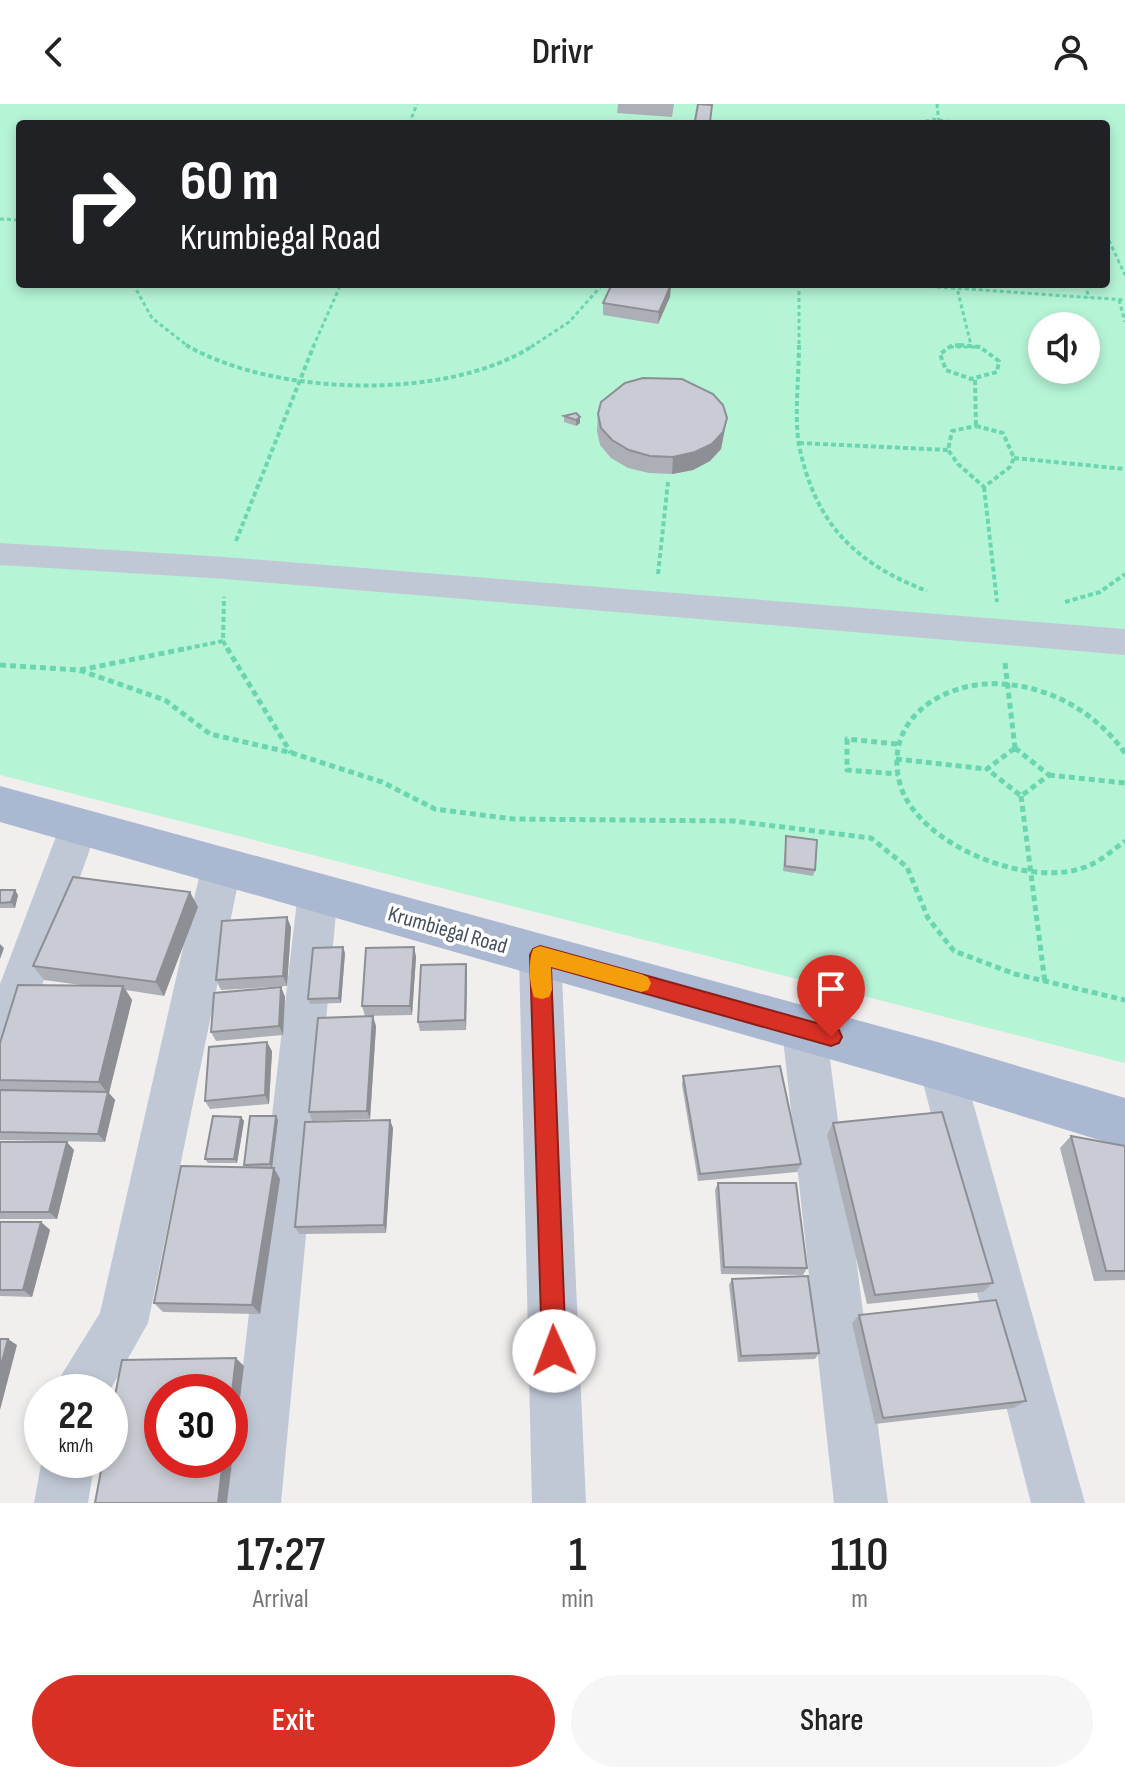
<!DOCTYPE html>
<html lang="en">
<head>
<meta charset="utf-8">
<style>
  :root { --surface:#fff; --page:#f6f6f6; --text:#222; --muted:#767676; --accent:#d93025 }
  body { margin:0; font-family:"Sofia Sans Condensed",sans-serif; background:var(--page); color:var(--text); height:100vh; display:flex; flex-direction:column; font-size:30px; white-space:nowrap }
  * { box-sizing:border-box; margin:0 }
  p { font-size:26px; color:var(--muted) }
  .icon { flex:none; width:44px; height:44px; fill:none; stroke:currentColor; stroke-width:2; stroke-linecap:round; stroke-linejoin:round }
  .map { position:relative; height:1399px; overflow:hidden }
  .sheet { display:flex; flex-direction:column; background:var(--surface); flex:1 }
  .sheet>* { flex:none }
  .top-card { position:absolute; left:16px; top:16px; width:1094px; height:168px; border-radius:8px; box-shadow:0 4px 12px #0003; background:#202124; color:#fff; overflow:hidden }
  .fabs { position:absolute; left:1028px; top:208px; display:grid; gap:16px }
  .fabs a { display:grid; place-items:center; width:72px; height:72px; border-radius:50%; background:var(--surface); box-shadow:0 4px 12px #0003; font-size:40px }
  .speed { position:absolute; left:24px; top:1270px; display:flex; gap:16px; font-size:40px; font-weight:700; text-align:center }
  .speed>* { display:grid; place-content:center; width:104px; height:104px; border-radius:50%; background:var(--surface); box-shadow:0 4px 12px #0003; line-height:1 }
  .speed small { font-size:20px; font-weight:400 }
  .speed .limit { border:12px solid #d22; background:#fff; color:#111 }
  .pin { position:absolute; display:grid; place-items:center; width:68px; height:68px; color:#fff; margin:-82px -34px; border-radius:50% 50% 50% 0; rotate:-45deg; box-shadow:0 0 8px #0007 }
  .pin .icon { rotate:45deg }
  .me { position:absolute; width:88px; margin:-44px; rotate:358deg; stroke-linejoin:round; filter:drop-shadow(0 0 6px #0008) }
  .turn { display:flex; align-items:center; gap:28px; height:168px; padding:0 32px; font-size:36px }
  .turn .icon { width:104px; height:104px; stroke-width:2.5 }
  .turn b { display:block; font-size:56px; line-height:68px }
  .eta { display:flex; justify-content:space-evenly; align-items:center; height:136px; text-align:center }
  .eta b { font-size:48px; font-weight:600; line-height:56px }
  .cta { display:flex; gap:16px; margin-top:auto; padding:16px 32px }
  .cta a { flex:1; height:92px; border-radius:48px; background:var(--accent); color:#fff; font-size:32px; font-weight:600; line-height:92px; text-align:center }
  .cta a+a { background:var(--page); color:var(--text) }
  header { display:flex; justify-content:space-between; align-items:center; height:104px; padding:0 32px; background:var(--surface); font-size:36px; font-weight:600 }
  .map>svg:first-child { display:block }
</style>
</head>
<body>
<header><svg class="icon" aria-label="back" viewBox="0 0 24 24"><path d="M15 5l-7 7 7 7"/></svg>Drivr<svg class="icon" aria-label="person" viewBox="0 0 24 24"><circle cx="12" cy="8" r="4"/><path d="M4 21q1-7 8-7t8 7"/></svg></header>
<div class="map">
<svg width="1125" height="1399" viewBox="0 0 1125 1399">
  <rect width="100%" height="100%" fill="#f1eeee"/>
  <!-- green -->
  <path fill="#b6f4d6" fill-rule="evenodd" d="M0 0H1125V959L0 671ZM20 20H1106V180H20ZM1042 222H1086V266H1042Z"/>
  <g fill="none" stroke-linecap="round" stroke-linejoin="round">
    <!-- path-far2 -->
    <g stroke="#6ad6af" stroke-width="3" stroke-dasharray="4 3" stroke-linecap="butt">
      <path d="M937 0 939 20"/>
      <path d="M30 17 36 20"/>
      <path d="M409 20 417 0"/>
      <path d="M919 20 932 15 965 20"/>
      <path d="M0 115 20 116"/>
      <path d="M1106 130 1125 171"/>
      <path d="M133 180 152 214 189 243"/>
      <path d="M799 180V243"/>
      <path d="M895 180 1125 196"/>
      <path d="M956 180 971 241"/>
      <path d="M1085 180 1089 194"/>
      <path d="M1119 196 1125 218"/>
      <path d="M313 243 341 180"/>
      <path d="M531 243 569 218 603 180"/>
      <path d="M950 243H980"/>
    </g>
    <!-- path-far1 -->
    <g stroke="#6ad6af" stroke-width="4" stroke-dasharray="5 3" stroke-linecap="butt">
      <path d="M186 241C273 292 448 298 534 241"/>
      <path d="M799 241C799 273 794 310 799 341 815 419 854 459 927 487"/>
      <path d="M960 241 951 242 940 250 946 266 971 275 997 268 999 257 980 243 960 241"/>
      <path d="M975 276 976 322"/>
      <path d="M976 322 1003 329 1014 354 1010 363 984 383 958 360 948 346 952 327Z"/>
      <path d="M799 339 948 346"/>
      <path d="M1014 354 1125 365"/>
      <path d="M984 383 997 498"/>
      <path d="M236 437 314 241"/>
      <path d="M658 470 668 378"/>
      <path d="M1065 498 1100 488 1125 470"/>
      <path d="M223 537 228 546"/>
      <path d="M179 546 223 537 224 493"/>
    </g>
    <!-- path -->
    <g stroke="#6ad6af" stroke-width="5" stroke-dasharray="6 4" stroke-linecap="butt">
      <path d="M227 544 291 649"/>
      <path d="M1005 559 1015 644"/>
      <path d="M0 561 79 566 165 596 210 630 292 649 382 678 435 705 513 715 734 717 871 734 907 763 928 814 954 847 1015 870 1125 896"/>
      <path d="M80 566 189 544"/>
      <path d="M897 640 847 635V666L898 670"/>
      <path d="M1015 644 1049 671 1021 692 987 665Z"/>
      <path d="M1125 649C1096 609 1052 583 1002 580 944 576 882 615 900 680 917 741 1033 788 1090 761 1102 756 1114 745 1125 737"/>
      <path d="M896 655 987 665"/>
      <path d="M1049 671 1125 679"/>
      <path d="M1021 692 1045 879"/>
    </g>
    <!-- minor -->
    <g fill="#c0c8d5" fill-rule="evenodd">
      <path d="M0 439 225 453 1125 525V551L225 475 0 461Z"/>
      <path d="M79 706 93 711 98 722 22 938 15 952 0 958V880L60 722 65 711Z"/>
      <path d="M222 743 236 748 242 760 148 1219 109 1288H54L62 1270 100 1209 202 760 208 748Z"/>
      <path d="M318 771 332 776 338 788 281 1399H227L298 788 304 776Z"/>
      <path d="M540 833 555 838 561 851 586 1399H532L519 851 525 838Z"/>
      <path d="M804 905 819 911 826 925 888 1399H834L782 925 789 911Z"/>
      <path d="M941 942 957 948 963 963 1085 1399H1031L919 963 925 948Z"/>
      <path d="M42 1355 95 1356 88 1399H34Z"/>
    </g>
    <!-- major -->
    <path fill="#aab8d1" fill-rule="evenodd" d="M0 682 941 939 1125 994V1044L941 987 0 718Z"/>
  </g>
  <!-- wall -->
  <g fill="#adafb6">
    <path d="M618 0H674L672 13 617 9Z"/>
    <path d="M698 0 712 1 710 20H695Z"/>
    <path d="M670 193 658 220 603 211V199Z"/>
    <path d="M598 310 727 314 721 345 710 357 693 366 672 370 649 369 628 364 611 354 600 341 597 327Z"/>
    <path d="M564 312 580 313V319L576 322 564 318Z"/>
    <path d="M786 732 815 766 813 772 783 767Z"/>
    <path d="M0 786 18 791 15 804H0Z"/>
    <path d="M198 803 164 892 126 886 132 896 109 989 115 996 105 1038 0 1036V939L88 882 44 876 33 862Z"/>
    <path d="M291 823 287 882 221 886 216 876Z"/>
    <path d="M414 843 416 853 412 911 365 912 362 902Z"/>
    <path d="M345 849 341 899 310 900 308 895Z"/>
    <path d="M466 860 467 870 466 926 420 927 418 918Z"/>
    <path d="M281 883 285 893 283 931 216 937 211 928Z"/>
    <path d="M376 922 370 1015 312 1017 309 1008Z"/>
    <path d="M272 947 269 1000 210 1005 205 997Z"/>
    <path d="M683 972 801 1060 797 1068 698 1077 682 981Z"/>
    <path d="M241 1013 244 1017 237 1059H208L205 1055Z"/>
    <path d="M278 1016 272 1064 280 1075 260 1210 163 1208 154 1199 246 1063 244 1061Z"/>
    <path d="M833 1019 993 1179 983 1188 867 1200 827 1031Z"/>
    <path d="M393 1024 386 1129 299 1130 295 1123Z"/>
    <path d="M1071 1032 1125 1042V1176L1094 1177 1060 1044Z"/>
    <path d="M0 1038 74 1046 57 1115H0Z"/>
    <path d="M718 1079 807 1164 803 1171 721 1170 715 1086Z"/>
    <path d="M0 1118H41L50 1126 32 1193 0 1192Z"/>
    <path d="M732 1175 819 1249 815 1255 738 1258 729 1181Z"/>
    <path d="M859 1211 1026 1297 1014 1304 875 1320 852 1219Z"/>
  </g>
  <!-- shaded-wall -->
  <g fill="#8d8f94">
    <path d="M671 181 670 193 658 220 659 208Z"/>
    <path d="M580 313V319L576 322V316Z"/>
    <path d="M727 314 721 345 710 357 693 366 672 370 673 353Z"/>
    <path d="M15 786 18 791 15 804 11 798Z"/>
    <path d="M190 788 198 803 164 892 156 878Z"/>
    <path d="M287 813 291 823 287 882 283 872Z"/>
    <path d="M0 840 4 844 0 855Z"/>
    <path d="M343 843 345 849 341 899 339 894Z"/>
    <path d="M414 843 416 853 412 911 410 902Z"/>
    <path d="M466 860 467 870 466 926 465 916Z"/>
    <path d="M123 882 132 896 109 989 115 996 105 1038 98 1030 108 990 99 978Z"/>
    <path d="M281 883 285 893 283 931 279 922Z"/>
    <path d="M373 912 376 922 370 1015 367 1007Z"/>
    <path d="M267 938 272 947 269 1000 265 991Z"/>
    <path d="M276 1012 278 1016 272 1064 270 1060Z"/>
    <path d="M241 1013 244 1017 237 1059 234 1055Z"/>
    <path d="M390 1016 393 1024 386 1129 384 1121Z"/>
    <path d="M67 1038 74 1046 57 1115 49 1108Z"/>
    <path d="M274 1064 280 1075 260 1210 252 1201Z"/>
    <path d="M41 1118 50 1126 32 1193 23 1186Z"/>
    <path d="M8 1235 17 1241 0 1306V1265Z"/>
    <path d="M236 1254 244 1262 227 1399H218L223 1356H230V1304Z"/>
  </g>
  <!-- building -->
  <g fill="#c9ccd4" stroke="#8d8f94" stroke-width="2">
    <path d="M698 0 712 1 710 18 695 17Z"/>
    <path d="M612 180H668L671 181 659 208 603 199Z"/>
    <path d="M643 274 682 275 713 290 723 301 727 314 723 328 712 340 695 348 673 353 650 352 629 346 612 336 601 324 598 310 601 298 625 279Z"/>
    <path d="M576 309 580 313 576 316 564 312Z"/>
    <path d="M786 732 817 736 815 766 785 762Z"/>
    <path d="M73 773 190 788 156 878 33 862Z"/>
    <path d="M0 786H15L11 798 0 799Z"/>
    <path d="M287 813 283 872 216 876 222 817Z"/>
    <path d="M343 843 339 894 308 895 313 844Z"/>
    <path d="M414 843 410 902H362L366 844Z"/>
    <path d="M466 860 465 916 418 918 421 861Z"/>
    <path d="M18 881 123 882 99 978 0 976V939Z"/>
    <path d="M281 883 279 922 211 928 214 889Z"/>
    <path d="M373 912 367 1007 309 1008 318 914Z"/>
    <path d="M267 938 265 991 205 997 209 943Z"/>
    <path d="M780 962 801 1060 700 1070 683 972Z"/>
    <path d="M0 986 108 988 98 1030 0 1028Z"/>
    <path d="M942 1008 993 1179 875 1191 833 1019Z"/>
    <path d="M213 1012 241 1013 234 1055H205Z"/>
    <path d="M250 1012H276L270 1060 244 1061Z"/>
    <path d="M390 1016 384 1121 295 1123 305 1018Z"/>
    <path d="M1071 1032 1125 1042V1167H1106Z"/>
    <path d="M0 1038H67L49 1108H0Z"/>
    <path d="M181 1062 274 1064 252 1201 154 1199Z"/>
    <path d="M718 1079H796L807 1164 724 1163Z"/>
    <path d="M0 1118H41L23 1186H0Z"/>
    <path d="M808 1172 819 1249 741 1252 732 1175Z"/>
    <path d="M996 1196 1026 1297 883 1314 859 1211Z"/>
    <path d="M0 1235H8L0 1265Z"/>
    <path d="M236 1254 230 1304V1288H162V1356H223L218 1399H95L103 1356H110V1317L122 1256Z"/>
  </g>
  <!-- route -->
  <path fill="#d93025" stroke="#8d1f18" stroke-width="2" d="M540 842 831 923 839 926 842 933 839 939 831 942 551 863 566 1247 562 1255 554 1259 545 1255 542 1247 530 851 533 845Z"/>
  <!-- slow -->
  <path fill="#f59e0b" d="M540 842 641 870 648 873 651 879 648 886 641 888 551 863 552 886 549 893 542 895 534 893C529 880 528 857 533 845Z"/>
  <g text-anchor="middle" stroke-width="7" stroke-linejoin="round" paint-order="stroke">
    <!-- street labels -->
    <g font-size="22" fill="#444e5e" stroke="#fff">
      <text transform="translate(448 825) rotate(16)" y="8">Krumbiegal Road</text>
    </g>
  </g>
</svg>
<div class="fabs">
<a><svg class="icon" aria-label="sound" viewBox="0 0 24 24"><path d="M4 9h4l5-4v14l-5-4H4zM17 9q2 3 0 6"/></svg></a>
</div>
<div class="speed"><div>22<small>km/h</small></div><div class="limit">30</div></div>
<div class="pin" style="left:831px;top:933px;background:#d93025"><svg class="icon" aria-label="arrive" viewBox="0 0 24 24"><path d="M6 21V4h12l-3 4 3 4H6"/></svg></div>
<svg class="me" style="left:554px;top:1247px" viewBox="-20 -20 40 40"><circle r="19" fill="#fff"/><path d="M0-13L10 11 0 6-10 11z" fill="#d93025"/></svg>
<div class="top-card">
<div class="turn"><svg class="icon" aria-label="right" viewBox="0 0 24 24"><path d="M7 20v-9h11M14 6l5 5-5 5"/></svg><div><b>60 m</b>Krumbiegal Road</div></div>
</div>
</div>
<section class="sheet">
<div class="eta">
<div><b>17:27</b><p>Arrival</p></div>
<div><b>1</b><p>min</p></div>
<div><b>110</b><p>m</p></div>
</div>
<div class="cta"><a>Exit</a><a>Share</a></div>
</section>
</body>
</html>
